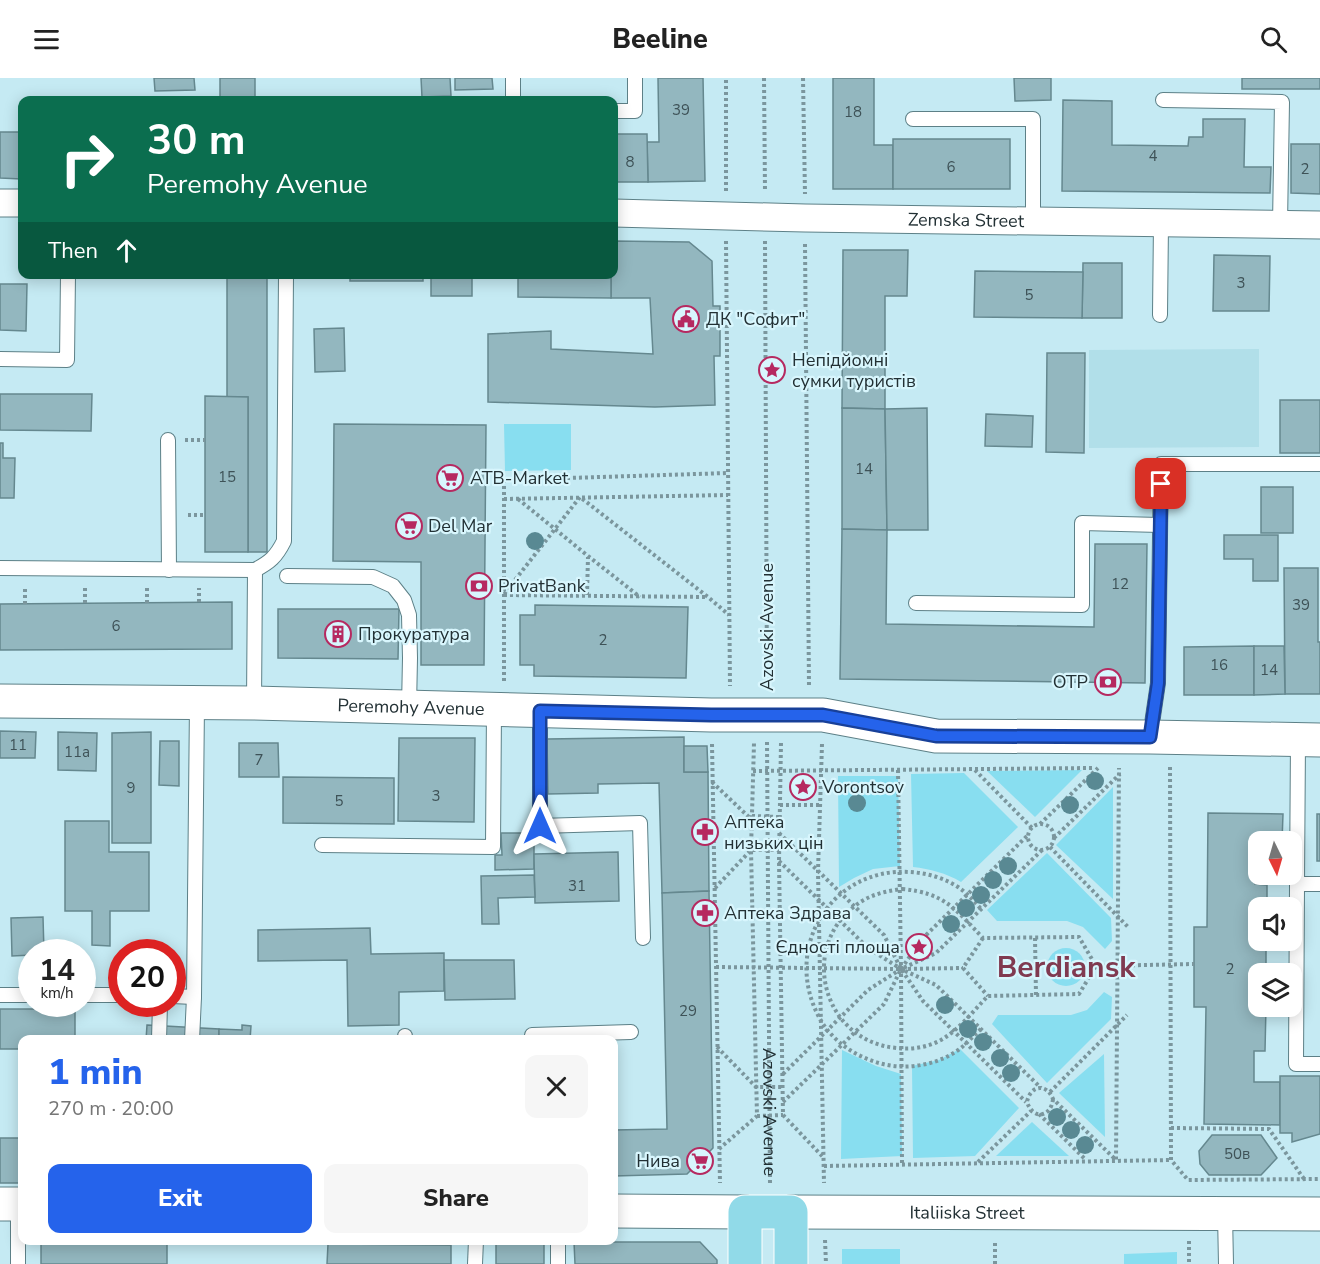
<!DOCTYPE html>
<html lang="en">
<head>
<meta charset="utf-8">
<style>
  :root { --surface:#fff; --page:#f6f6f6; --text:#222; --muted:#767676; --accent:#2563eb }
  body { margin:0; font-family:"Nunito Sans",sans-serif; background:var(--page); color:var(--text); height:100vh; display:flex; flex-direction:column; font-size:22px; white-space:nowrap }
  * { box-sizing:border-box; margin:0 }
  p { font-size:20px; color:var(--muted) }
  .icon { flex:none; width:33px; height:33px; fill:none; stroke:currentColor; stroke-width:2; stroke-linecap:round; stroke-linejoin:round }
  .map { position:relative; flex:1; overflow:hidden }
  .sheet { position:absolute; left:18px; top:957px; width:600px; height:210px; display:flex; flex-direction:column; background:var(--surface); border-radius:12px; box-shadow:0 3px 15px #0003 }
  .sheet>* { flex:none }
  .top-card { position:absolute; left:18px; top:18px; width:600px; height:183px; border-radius:12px; box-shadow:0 3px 15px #0003; background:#0b6e4f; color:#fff; overflow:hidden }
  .needle { width:39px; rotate:175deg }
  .fabs { position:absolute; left:1248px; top:753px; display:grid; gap:12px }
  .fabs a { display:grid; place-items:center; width:54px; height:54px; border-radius:12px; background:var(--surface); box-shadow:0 3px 15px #0003; font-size:30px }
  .speed { position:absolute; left:18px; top:861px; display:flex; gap:12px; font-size:30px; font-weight:700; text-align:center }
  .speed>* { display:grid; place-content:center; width:78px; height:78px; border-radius:50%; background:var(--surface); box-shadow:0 3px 15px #0003; line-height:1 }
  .speed small { font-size:15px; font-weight:400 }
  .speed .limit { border:9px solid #d22; background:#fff; color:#111 }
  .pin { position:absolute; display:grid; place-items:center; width:51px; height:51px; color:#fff; margin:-26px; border-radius:12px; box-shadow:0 3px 9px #0006 }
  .me { position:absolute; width:66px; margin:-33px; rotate:0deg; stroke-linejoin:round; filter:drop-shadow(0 0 4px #0008) }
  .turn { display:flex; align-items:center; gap:21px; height:126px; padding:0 30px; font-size:27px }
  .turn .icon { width:78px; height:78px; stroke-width:2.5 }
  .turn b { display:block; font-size:42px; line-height:51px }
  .then { display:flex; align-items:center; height:57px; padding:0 30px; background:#0003; gap:12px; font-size:22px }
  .round { display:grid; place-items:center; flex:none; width:63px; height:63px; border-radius:12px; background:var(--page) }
  .headline { display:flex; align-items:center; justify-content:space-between; height:102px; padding:0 30px }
  h1 { font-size:36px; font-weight:800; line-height:45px; color:var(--accent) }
  .button { display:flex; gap:12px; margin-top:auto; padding:12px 30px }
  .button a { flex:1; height:69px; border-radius:12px; background:var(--accent); color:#fff; font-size:24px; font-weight:800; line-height:69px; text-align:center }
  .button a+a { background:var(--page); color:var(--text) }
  header { display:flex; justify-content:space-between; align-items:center; height:78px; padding:0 30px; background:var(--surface); font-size:27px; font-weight:800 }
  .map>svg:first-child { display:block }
</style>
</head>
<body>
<header><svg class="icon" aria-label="menu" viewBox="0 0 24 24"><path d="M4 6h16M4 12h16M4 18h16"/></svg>Beeline<svg class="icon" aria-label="search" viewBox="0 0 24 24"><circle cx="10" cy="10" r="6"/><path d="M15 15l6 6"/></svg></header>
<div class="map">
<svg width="1320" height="1186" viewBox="0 0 1320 1186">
  <rect width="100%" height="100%" fill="#c5eaf3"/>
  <!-- built -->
  <path fill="#b1dfe9" d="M1259 271V369L1089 370V272Z"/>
  <!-- green -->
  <g fill="#88def0">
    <path d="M504 346H571V392L505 393Z"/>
    <path d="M1082 692 1035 739 987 693Z"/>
    <path d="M964 695 1018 749 961 804C946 795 930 791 913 789L911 696Z"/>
    <path d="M838 698H898L900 788 873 791 854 800 839 809Z"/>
    <path d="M1113 709V821L1056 767Z"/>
    <path d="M1047 775 1111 840 1112 863 1105 871 1083 849 1067 843H997L987 832Z"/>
    <circle cx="1066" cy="889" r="19"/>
    <path d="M1104 914 1112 919 1111 941 1047 1005 992 946 998 937H1071L1087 932Z"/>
    <path d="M960 971 1019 1030 975 1078 913 1080 912 988 939 982Z"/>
    <path d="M842 972 876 988 901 996 902 1078 841 1081Z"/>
    <path d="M1104 976 1105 1059 1059 1015Z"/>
    <path d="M1032 1044 1069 1078H996Z"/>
    <rect x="842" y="1171" width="58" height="15"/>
    <path d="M1177 1174V1186H1124V1176Z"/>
  </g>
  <!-- building -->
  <g fill="#93b7bf" stroke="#65888f" stroke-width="1.5">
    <path d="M154 0H194L195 12 155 13Z"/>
    <rect x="220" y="0" width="35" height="22"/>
    <path d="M421 0H450L451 18 422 19Z"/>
    <path d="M455 0H492L493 11 455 12Z"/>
    <path d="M658 0H703L705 103 648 104 647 64H659Z"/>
    <path d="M833 0H874V67H893V111H833Z"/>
    <path d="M1014 0H1051V22L1015 23Z"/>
    <rect x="1242" y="0" width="78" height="11"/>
    <path d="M1063 22 1112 23V67L1188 68 1189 59H1203V41H1245L1244 89H1271L1270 115 1062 113Z"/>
    <path d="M0 54H22L21 101 0 100Z"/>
    <path d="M614 56H647L648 104H614Z"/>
    <rect x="893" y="61" width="117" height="50"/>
    <path d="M1291 66H1320V116L1291 115Z"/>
    <path d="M614 163 689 164 712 183 713 228H720V278H714L715 327 655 329 488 324V256L551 253V271L653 276 650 220H611V196H614Z"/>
    <path d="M843 172H908L907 218H885V331L842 330Z"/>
    <path d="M1214 177 1270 178 1269 233H1213Z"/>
    <path d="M1083 185H1122V240H1082Z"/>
    <path d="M975 193 1083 194 1082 240 974 239Z"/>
    <rect x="350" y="196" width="73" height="7"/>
    <rect x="431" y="196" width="41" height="22"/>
    <path d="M518 196H611V220L518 219Z"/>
    <path d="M227 197H267V474H248V319H227Z"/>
    <path d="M0 206H27L26 253 0 252Z"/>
    <path d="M344 250 345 293 315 294 314 251Z"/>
    <path d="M1047 275H1085L1084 375 1046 374Z"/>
    <path d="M0 316H92L91 353 0 352Z"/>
    <path d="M205 318 248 319V474H205Z"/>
    <rect x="1280" y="322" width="40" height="53"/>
    <path d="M842 330 885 331 887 452 842 451Z"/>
    <path d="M927 330 928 452H887L885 331Z"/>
    <path d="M986 336 1033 338 1032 369 985 368Z"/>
    <path d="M334 346 486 347 484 587H421V484L333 483Z"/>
    <path d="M0 365H3V380H15L14 420H0Z"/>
    <rect x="1261" y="409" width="32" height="46"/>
    <path d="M842 451 887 452 886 546 1094 549 1095 466H1147L1145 605 840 601Z"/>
    <path d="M1224 457H1278V503H1253V481H1224Z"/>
    <path d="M1284 490H1318V564H1320V616H1285Z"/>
    <path d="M232 524V571L0 572V526Z"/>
    <path d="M535 527 688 529 686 600 534 598V587H520V537H535Z"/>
    <path d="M278 531H399L398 581 278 580Z"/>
    <path d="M1254 568V617H1184V569Z"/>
    <path d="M1254 568H1284L1285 616 1254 617Z"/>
    <path d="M0 653 36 654 35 680H0Z"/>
    <path d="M58 654 97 655 96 693 58 692Z"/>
    <path d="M151 654V765H112V655Z"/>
    <path d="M684 659V694H708L709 813 662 815 659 705 598 706V715L548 716 547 661Z"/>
    <path d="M399 660H475L474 744 398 743Z"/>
    <path d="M160 663H179V708L159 707Z"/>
    <path d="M239 665H278L279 699H239Z"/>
    <path d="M684 668H707L708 694H684Z"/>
    <path d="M283 699 394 700V746L283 745Z"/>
    <path d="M1208 735 1283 736 1282 764H1258V776H1256L1255 806 1267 807V830H1258V862H1266V896H1258V928H1266L1265 973H1254V1004H1280V1047L1204 1046 1206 929H1194V849H1207Z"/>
    <rect x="1317" y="736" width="3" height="47"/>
    <path d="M65 743H109V774H149V833H110V868L92 867V833H65Z"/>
    <path d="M501 755H534V791L495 792V777H502Z"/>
    <path d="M618 774 619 823 535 825 534 776Z"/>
    <path d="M534 797 535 819 498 820 499 846H482L481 798Z"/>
    <path d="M709 813 713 1070 687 1096 614 1098V1052L667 1051 662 815Z"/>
    <path d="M43 839 44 874H32V877L12 878 11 840Z"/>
    <path d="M370 850 371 876 444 875V913L399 914V947L348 948 347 882 258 883V852Z"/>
    <path d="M444 882H514L515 921 445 922Z"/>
    <path d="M0 931H75V962H22V971H0Z"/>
    <path d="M147 947 219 951V962H146Z"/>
    <path d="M242 947 251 948 250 962H219V951L242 952Z"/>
    <path d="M1280 998H1320V1056L1292 1064V1055H1280Z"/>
    <path d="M1212 1057H1261L1277 1080 1261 1097H1209L1200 1086 1199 1073Z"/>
    <rect x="0" y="1060" width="22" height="45"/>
    <rect x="41" y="1162" width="126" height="24"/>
    <path d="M496 1162 544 1163V1186H496Z"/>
    <path d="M574 1164H700L717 1182V1186H575Z"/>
    <path d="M328 1166 451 1167V1186H327Z"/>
  </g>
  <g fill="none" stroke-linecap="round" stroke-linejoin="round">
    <defs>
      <g id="lane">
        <path d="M513 0V22"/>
        <path d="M1163 22 1282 24 1280 146"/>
        <path d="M614 33H635V0"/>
        <path d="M913 41H1033V143"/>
        <path d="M1160 237 1161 145"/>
        <path d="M0 281 67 282 68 196"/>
        <path d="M168 362 169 492"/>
        <path d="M0 490 255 492"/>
        <path d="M287 498 373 499 393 508 404 522 409 537 410 580 409 629"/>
        <path d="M916 525 1082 527V445L1160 447"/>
        <path d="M254 625 255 492C270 484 276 479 284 463L286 196"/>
        <path d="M540 633V748L640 745 643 860"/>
        <path d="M1150 659 1158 605 1161 386H1320"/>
        <path d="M322 767 493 769 494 631"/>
        <path d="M1297 806 1298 662"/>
        <path d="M1320 806H1297L1296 986H1320"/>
        <path d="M0 917H32"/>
        <path d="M82 917H122"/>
        <path d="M172 918 194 919"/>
        <path d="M405 958V962"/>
        <path d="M159 962 160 926"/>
        <path d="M192 962 194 919 197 625"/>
        <path d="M532 962V957L631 954"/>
        <path d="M18 1126V1186"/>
        <path d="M1225 1136 1226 1186"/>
        <path d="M475 1186 476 1162"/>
        <path d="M558 1186V1162"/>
      </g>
      <g id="street">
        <path d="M0 125H22"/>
        <path id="s2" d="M614 135 805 140 1320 147"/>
      </g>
      <g id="secondary">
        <path id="s3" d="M0 623 254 625 711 637H823L936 658 1150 659 1320 662"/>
        <path d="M0 1126H22"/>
        <path d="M614 1133 745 1134"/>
        <path id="s4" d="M791 1134 1320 1136"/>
      </g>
      <path id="primary" d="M745 1186V1134H791V1186"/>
    </defs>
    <!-- lane casing -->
    <use href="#lane" stroke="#5d8087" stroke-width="16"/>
    <!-- street casing -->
    <use href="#street" stroke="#5d8087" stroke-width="29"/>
    <!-- secondary casing -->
    <use href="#secondary" stroke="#5d8087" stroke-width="35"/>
    <!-- primary casing -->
    <use href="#primary" stroke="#fff" stroke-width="35"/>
    <!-- path -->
    <g stroke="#7b969d" stroke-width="4" stroke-dasharray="3 3" stroke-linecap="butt">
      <path d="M764 0 765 113"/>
      <path d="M803 0 805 116"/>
      <path d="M726 113V0"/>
      <path d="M726 163 730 608"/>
      <path d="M765 163 767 608"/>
      <path d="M805 166 809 608"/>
      <path d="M185 362H205"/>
      <path d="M504 421 728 417"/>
      <path d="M518 421 588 478 640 519"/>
      <path d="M188 437H205"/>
      <path d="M504 516 580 419 708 519 729 537"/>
      <path d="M504 517 707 519"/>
      <path d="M587 517 588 479"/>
      <path d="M199 524V510"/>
      <path d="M85 525V508"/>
      <path d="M147 525V508"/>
      <path d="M25 526V508"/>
      <path d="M504 603V402L728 395"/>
      <path id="s1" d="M767 664 770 1106"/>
      <path d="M781 665 779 783 783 1037 823 1079"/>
      <path d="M712 666 720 1105"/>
      <path d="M822 666 818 793 824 1105"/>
      <path d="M1170 689 1171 1082 1188 1102 1320 1101"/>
      <path d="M898 692 901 891 902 1086"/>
      <path d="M975 692 1032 750"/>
      <path d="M753 693 1094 690"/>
      <path d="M712 704 752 742"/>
      <path d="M780 727H820"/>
      <path d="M752 738 779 739"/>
      <path d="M1040 746 1098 690"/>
      <circle cx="1041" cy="759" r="13"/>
      <path d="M779 755 884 857 901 891 923 923 1026 1024"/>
      <path d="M1054 760 1120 696"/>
      <path d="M1050 769 1128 849"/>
      <path d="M779 783 868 870 901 891 936 907 1041 1010"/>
      <path d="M715 810 751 772H779"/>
      <path d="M902 811C945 815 955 831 983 860L1079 859 1096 888 1079 916 988 918C973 933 960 951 941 962 928 969 912 972 897 970 822 964 797 867 859 825 872 816 887 813 902 811Z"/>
      <path d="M983 860 963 890 988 918"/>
      <path d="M1035 860 1036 917"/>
      <path d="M1096 888 1194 886"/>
      <path d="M716 889 901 891 963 890"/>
      <path d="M981 951C974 957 968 964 961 970 939 987 906 993 879 985 854 978 831 962 819 939 782 870 831 789 910 794 927 795 944 800 958 809 967 815 974 823 981 831"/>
      <path d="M717 969 756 1009H782"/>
      <path d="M783 996 868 912 901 891 936 875 1042 772"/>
      <path d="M1050 1014 1127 937"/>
      <path d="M1053 1021C1051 1040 1033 1042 1027 1024 1030 1008 1046 1004 1053 1021L1116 1082 1119 690"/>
      <path d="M783 1024 884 926 901 891 923 860 1028 757"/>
      <path d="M1039 1036 1086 1082"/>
      <path d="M757 1038 783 1037"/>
      <path d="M1171 1050 1269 1051 1304 1101"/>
      <path d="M719 1071 757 1038 751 772 754 665"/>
      <path d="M978 1084 1031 1033"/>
      <path d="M824 1088 1171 1082"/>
      <path d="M825 1162 826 1186"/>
      <path d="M1189 1163V1186"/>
      <path d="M995 1186V1163"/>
    </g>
    <!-- lane -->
    <use href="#lane" stroke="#fff" stroke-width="14"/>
    <!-- street -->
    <use href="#street" stroke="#fff" stroke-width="27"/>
    <!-- secondary -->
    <use href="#secondary" stroke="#fff" stroke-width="33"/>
    <!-- primary -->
    <use href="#primary" stroke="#91dae8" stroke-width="33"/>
  </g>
  <!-- trees -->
  <g fill="#598993">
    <circle cx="535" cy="463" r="9"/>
    <circle cx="1095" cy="703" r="9"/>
    <circle cx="857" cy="725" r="9"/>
    <circle cx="1070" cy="727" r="9"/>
    <circle cx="1008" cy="788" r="9"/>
    <circle cx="993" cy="802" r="9"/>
    <circle cx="981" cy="817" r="9"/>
    <circle cx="966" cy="830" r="9"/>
    <circle cx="951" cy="846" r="9"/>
    <circle cx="945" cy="927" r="9"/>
    <circle cx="968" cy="951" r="9"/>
    <circle cx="983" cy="964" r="9"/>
    <circle cx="1000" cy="980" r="9"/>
    <circle cx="1011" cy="995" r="9"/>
    <circle cx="1057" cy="1039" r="9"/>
    <circle cx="1071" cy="1052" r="9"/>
    <circle cx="1085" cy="1067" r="9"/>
  </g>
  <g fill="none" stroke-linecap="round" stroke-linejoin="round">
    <defs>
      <path id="route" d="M540 748V633L711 637H823L936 658 1150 659 1158 605 1161 406"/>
    </defs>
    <!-- route casing -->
    <use href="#route" stroke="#184099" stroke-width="15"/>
    <!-- route -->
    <use href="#route" stroke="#2563eb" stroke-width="10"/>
  </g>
  <!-- icons -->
  <defs>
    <symbol id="civic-ring" viewBox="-11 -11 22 22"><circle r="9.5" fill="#d8f6fd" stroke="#b62960" stroke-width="1.5"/><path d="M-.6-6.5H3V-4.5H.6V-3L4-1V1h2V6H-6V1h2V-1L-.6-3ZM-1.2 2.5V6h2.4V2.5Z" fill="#b62960"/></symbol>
    <symbol id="sight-ring" viewBox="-11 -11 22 22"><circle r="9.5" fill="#d8f6fd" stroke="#b62960" stroke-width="1.5"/><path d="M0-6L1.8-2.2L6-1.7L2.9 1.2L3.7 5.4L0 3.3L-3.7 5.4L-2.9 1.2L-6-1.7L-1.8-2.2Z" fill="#b62960"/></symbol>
    <symbol id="supermarket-ring" viewBox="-11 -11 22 22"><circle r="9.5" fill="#d8f6fd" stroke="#b62960" stroke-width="1.5"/><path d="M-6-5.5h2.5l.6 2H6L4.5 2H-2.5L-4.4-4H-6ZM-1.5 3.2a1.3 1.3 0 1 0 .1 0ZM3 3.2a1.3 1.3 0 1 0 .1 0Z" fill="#b62960"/></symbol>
    <symbol id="bank-ring" viewBox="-11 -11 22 22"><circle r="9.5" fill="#d8f6fd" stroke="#b62960" stroke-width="1.5"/><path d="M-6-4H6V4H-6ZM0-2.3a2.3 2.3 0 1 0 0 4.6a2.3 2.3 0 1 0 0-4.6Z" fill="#b62960"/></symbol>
    <symbol id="building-ring" viewBox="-11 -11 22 22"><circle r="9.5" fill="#d8f6fd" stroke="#b62960" stroke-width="1.5"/><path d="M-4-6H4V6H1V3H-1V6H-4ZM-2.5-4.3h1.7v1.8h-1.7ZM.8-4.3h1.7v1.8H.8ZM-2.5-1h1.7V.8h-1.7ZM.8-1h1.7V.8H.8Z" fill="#b62960"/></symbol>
    <symbol id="pharmacy-ring" viewBox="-11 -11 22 22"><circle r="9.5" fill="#d8f6fd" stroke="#b62960" stroke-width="1.5"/><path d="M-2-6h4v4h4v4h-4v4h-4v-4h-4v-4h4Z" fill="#b62960"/></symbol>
  </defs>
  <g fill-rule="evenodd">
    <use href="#civic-ring" x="671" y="226" width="30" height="30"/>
    <use href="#sight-ring" x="757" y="277" width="30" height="30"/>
    <use href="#supermarket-ring" x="435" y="385" width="30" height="30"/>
    <use href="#supermarket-ring" x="394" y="433" width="30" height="30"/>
    <use href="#bank-ring" x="464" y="493" width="30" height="30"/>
    <use href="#building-ring" x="323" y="541" width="30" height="30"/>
    <use href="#bank-ring" x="1093" y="589" width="30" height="30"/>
    <use href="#sight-ring" x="788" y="694" width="30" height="30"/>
    <use href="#pharmacy-ring" x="690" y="739" width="30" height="30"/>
    <use href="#pharmacy-ring" x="690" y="820" width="30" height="30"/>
    <use href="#sight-ring" x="904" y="854" width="30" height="30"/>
    <use href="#supermarket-ring" x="685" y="1068" width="30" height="30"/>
  </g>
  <g text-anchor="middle" stroke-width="4.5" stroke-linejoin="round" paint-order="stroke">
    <!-- number labels -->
    <g font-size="15" fill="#3e5257">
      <text x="681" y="37">39</text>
      <text x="853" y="39">18</text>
      <text x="1153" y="83">4</text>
      <text x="630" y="89">8</text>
      <text x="951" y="94">6</text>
      <text x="1305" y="96">2</text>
      <text x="1241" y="210">3</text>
      <text x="1029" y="222">5</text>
      <text x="864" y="396">14</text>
      <text x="227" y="404">15</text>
      <text x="1120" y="511">12</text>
      <text x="1301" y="532">39</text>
      <text x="116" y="553">6</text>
      <text x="603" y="567">2</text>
      <text x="1219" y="592">16</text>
      <text x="1269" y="597">14</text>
      <text x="18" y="672">11</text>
      <text x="77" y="679">11а</text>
      <text x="259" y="687">7</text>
      <text x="131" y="715">9</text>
      <text x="436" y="723">3</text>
      <text x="339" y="728">5</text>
      <text x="577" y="813">31</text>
      <text x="1230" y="896">2</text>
      <text x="688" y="938">29</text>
      <text x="1237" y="1081">50в</text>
    </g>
    <!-- street labels -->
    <g font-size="18" fill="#223034" stroke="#d8f6fd">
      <text dy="6" stroke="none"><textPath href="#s2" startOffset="352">Zemska Street</textPath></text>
      <text transform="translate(767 549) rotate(-90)" y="6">Azovski Avenue</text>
      <text dy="6" stroke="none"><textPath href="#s3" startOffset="411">Peremohy Avenue</textPath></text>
      <text dy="6" stroke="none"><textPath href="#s1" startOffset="370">Azovski Avenue</textPath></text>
      <text dy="6" stroke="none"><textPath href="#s4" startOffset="176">Italiiska Street</textPath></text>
    </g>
    <!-- poi labels -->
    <g font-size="18" fill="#223034" stroke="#d8f6fd" text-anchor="start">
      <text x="706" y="247">ДК "Софит"</text>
      <text x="792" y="288">Непідйомні<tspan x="792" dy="21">сумки туристів</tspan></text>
      <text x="470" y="406">ATB-Market</text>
      <text x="428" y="454">Del Mar</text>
      <text x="498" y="514">PrivatBank</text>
      <text x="358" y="562">Прокуратура</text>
      <text x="1088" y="610" text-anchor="end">OTP</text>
      <text x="822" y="715">Vorontsov</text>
      <text x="724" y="750">Аптека<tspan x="724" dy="21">низьких цін</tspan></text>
      <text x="724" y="841">Аптека Здрава</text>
      <text x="900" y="875" text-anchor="end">Єдності площа</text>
      <text x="680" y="1089" text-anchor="end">Нива</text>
    </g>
    <!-- town labels -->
    <g font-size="30" font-weight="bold" fill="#803a50" stroke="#d8f6fd">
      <text x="1066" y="899">Berdiansk</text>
    </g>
  </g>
</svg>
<div class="fabs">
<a><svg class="needle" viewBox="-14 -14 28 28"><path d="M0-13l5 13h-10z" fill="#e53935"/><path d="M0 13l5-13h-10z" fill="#767676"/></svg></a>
<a><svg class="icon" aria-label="sound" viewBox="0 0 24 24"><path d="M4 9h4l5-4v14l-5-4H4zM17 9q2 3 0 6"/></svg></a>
<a><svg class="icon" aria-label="layers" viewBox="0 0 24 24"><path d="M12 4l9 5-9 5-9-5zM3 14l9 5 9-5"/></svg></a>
</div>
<div class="speed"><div>14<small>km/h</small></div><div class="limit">20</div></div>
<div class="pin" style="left:1161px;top:406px;background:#d93025"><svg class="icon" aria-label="arrive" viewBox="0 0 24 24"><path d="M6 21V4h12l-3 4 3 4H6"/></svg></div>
<svg class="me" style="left:540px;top:748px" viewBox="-20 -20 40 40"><path d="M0-17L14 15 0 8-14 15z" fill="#2563eb" stroke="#fff" stroke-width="4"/></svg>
<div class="top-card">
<div class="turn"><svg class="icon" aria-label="right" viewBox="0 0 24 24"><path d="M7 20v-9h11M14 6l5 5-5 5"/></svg><div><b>30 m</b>Peremohy Avenue</div></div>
<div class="then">Then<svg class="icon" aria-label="ahead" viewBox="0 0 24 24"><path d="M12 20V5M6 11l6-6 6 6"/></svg></div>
</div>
<section class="sheet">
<div class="headline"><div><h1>1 min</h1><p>270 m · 20:00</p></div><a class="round"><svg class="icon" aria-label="close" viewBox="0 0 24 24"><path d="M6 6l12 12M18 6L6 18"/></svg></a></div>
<div class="button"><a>Exit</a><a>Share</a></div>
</section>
</div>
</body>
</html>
